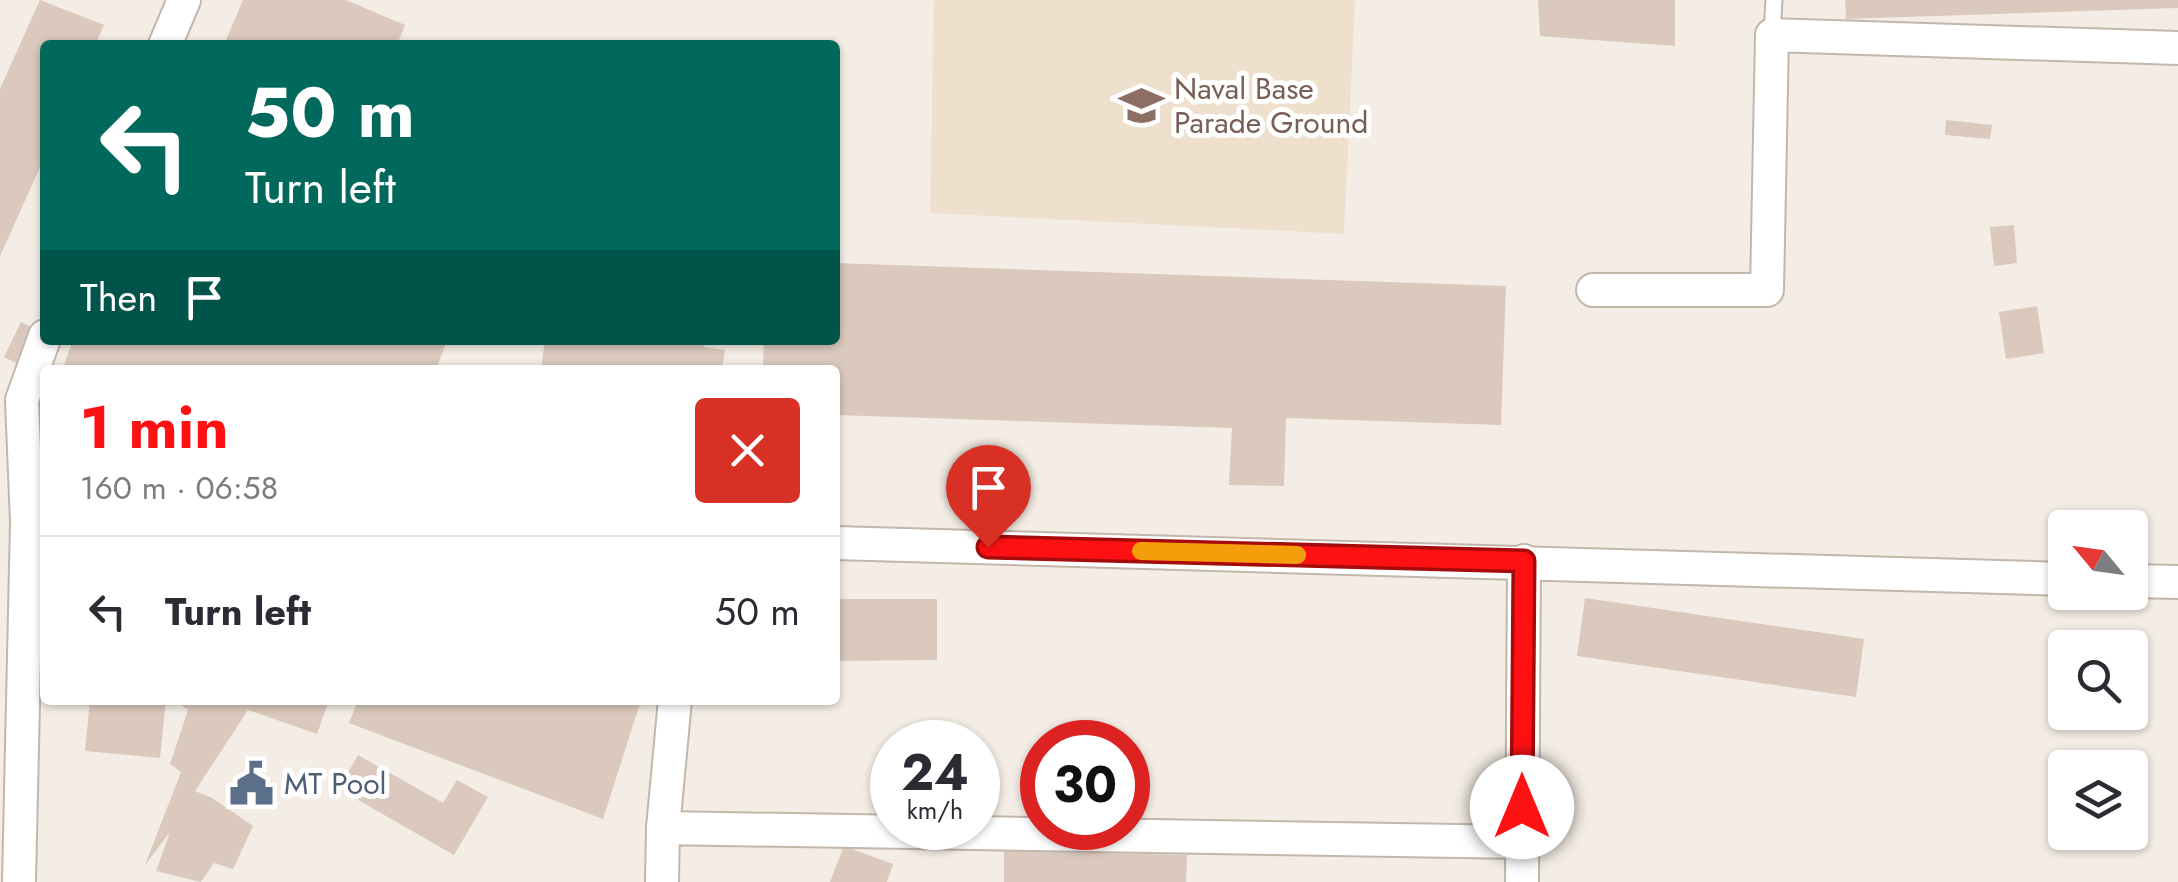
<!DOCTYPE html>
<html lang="en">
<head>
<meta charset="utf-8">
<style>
  :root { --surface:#fff; --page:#f2f2f3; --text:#2b2b33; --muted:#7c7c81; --line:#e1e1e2; --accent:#ff1113 }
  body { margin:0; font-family:Jost,sans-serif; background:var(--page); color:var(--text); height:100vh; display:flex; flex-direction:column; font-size:38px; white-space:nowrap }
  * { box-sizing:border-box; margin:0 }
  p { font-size:32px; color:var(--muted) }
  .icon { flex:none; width:55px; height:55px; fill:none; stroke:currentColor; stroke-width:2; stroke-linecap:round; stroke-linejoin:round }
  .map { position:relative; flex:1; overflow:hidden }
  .drawer { position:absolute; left:40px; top:365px; width:800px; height:340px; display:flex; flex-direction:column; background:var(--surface); border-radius:10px; box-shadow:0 2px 8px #0004 }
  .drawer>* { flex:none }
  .top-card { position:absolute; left:40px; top:40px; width:800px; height:305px; border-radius:10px; box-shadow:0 2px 8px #0004; background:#00695c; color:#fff; overflow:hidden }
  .needle { width:65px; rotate:299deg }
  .controls { position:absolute; left:2048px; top:510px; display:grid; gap:20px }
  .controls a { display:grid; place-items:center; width:100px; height:100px; border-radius:10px; background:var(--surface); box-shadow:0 2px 8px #0004; font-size:50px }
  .speed { position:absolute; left:870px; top:720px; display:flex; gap:20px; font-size:50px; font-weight:700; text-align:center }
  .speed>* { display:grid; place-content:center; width:130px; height:130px; border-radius:50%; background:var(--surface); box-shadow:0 2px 8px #0004; line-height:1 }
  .speed small { font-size:25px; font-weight:400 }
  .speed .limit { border:15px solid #d22; background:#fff; color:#111 }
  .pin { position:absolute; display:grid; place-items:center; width:85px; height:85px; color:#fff; margin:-102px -42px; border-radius:50% 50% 50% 0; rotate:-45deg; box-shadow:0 0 10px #0007 }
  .pin .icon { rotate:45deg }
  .me { position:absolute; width:110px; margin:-55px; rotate:0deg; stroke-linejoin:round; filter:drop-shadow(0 0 8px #0008) }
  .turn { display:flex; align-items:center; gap:35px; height:210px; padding:0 40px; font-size:45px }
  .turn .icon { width:130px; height:130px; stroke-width:2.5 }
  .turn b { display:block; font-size:70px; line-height:85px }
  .then { display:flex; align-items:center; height:95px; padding:0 40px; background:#0003; gap:20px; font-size:38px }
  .round { display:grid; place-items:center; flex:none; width:105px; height:105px; border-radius:10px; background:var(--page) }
  .head { display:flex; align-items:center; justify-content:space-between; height:170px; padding:0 40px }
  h1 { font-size:60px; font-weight:700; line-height:75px; color:var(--accent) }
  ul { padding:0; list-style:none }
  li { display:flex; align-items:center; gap:30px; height:150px; padding:0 40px; border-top:2px solid var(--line) }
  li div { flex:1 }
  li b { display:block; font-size:38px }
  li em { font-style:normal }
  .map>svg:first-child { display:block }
</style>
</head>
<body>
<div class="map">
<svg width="2178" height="882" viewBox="0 0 2178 882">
  <rect width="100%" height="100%" fill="#f4ede5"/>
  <!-- education -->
  <path fill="#efe0cd" d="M934 0H1355L1344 234 930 213Z"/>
  <!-- building -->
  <g fill="#dac9bc">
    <path d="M40 0 104 25 95 45H45V156L0 256V89Z"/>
    <path d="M243 0H346L405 25 397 45H224Z"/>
    <path d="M1538 0H1675V46L1540 36Z"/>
    <path d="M1845 0H2178V8L1846 19Z"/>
    <path d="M1946 120 1992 125 1990 139 1945 135Z"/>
    <path d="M2014 225 2017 263 1994 266 1990 227Z"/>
    <path d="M835 263 1506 286 1501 425 1286 418 1284 486 1229 485 1232 428 835 415V370H763L764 340H835Z"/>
    <path d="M2037 306 2044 353 2006 359 1999 312Z"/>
    <path d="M21 322 42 332 24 367 4 357Z"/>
    <path d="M73 340H447L436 370H78L64 365Z"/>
    <path d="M545 340H705L704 347 725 350 722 370H541Z"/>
    <path d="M1585 598 1864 639 1856 697 1577 656Z"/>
    <path d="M835 599H937V660L835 661Z"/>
    <path d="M90 700H166L160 758 85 751Z"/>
    <path d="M174 700H329L317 734 248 710 195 791 212 798 253 826 233 869 214 863 201 882 156 871 170 832 145 865 181 772 170 764 188 710Z"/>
    <path d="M358 700H641L603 819 349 723Z"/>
    <path d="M358 755 443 803 457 780 488 797 454 855 339 789Z"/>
    <path d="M844 846 893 864 887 882H830Z"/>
    <path d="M1004 851 1187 855 1186 882H1004Z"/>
  </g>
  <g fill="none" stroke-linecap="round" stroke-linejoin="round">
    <defs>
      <path id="lane" d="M1772 35 1774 0"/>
      <g id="street">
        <path d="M165 45 184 0"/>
        <path d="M1593 290H1767L1772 35 2178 48"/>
        <path d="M835 543 2065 579"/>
        <path d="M2130 581 2178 582"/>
        <path d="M663 828 675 700"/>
        <path d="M19 882 27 522 22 400 45 336"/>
        <path d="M662 882 663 828 1522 842"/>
        <path d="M1522 882 1524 561"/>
      </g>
    </defs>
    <!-- lane casing -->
    <use href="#lane" stroke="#c3b6aa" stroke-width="19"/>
    <!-- street casing -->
    <use href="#street" stroke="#c3b6aa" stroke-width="36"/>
    <!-- lane -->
    <use href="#lane" stroke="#fff" stroke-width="15"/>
    <!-- street -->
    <use href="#street" stroke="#fff" stroke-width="32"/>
  </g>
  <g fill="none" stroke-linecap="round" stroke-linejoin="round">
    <defs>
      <path id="route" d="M988 547 1524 561 1522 807"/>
    </defs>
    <!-- route casing -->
    <use href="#route" stroke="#a60b0c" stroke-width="25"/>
    <!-- route -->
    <use href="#route" stroke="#ff1113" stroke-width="18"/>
    <!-- slow -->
    <path stroke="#f59e0b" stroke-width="18" d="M1141 551 1297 555"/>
  </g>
  <!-- icons -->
  <defs>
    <symbol id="university-bare" viewBox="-9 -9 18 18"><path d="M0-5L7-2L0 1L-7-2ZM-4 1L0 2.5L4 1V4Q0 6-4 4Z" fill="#8d6e63" stroke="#fff" stroke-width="2.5" paint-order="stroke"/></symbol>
    <symbol id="civic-bare" viewBox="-9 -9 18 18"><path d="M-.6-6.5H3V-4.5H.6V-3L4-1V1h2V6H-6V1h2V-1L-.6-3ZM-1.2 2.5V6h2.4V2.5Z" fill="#5c6f8a" stroke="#fff" stroke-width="2.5" paint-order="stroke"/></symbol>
  </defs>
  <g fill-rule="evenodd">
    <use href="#university-bare" x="1110" y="74" width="63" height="63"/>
    <use href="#civic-bare" x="220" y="752" width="63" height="63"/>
  </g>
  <g text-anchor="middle" stroke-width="10" stroke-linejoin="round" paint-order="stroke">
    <!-- education labels -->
    <g font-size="30" fill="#785e54" stroke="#fff" text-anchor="start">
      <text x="1174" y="99">Naval Base<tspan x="1174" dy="34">Parade Ground</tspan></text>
    </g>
    <!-- service labels -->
    <g font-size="30" fill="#4e5e75" stroke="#fff" text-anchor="start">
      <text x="284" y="794">MT Pool</text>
    </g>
  </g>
</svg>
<div class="controls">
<a><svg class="needle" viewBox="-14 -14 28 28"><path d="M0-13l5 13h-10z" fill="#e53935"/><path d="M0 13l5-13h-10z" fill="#7c7c81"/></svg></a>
<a><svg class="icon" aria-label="search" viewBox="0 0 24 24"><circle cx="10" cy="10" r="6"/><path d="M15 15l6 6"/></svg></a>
<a><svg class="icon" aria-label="layers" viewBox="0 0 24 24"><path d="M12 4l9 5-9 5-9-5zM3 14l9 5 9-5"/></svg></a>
</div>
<div class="speed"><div>24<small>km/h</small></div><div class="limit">30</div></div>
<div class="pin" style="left:988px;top:547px;background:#d93025"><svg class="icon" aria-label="arrive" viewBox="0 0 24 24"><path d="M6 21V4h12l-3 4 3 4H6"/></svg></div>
<svg class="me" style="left:1522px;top:807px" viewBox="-20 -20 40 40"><circle r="19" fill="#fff"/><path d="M0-13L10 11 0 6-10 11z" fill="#ff1113"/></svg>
<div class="top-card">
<div class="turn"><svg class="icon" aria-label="left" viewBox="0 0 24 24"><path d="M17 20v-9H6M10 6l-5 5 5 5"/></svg><div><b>50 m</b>Turn left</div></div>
<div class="then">Then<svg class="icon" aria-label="arrive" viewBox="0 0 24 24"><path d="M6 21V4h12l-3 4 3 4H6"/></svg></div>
</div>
<section class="drawer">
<div class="head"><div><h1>1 min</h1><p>160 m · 06:58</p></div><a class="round" style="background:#d93025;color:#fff"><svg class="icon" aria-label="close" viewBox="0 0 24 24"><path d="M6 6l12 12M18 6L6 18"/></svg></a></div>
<ul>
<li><svg class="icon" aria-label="left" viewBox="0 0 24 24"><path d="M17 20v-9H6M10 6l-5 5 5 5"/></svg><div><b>Turn left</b></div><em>50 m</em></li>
</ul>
</section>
</div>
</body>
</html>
